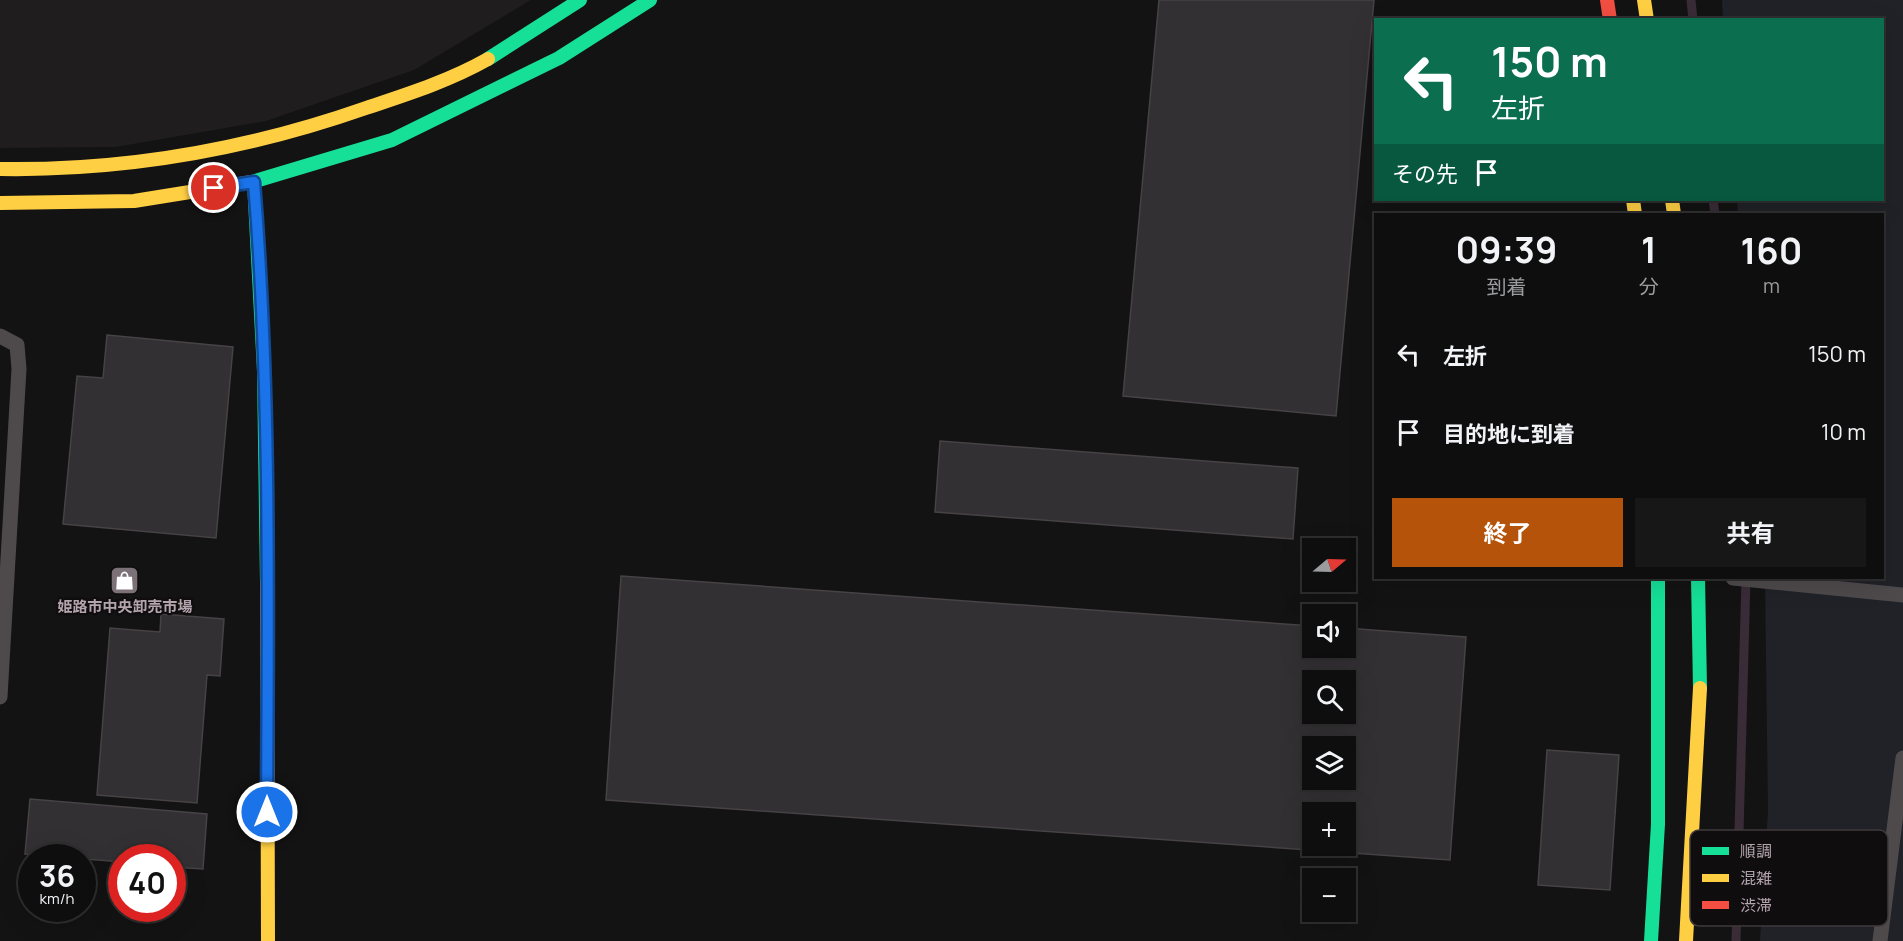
<!DOCTYPE html>
<html lang="ja">
<head>
<meta charset="utf-8">
<style>
  :root { --surface:#0e0e0e; --page:#171717; --text:#f1f3f6; --muted:#9b9c9e; --line:#2e2e2e; --accent:#b45309 }
  body { margin:0; font-family:Manrope,"Noto Sans JP",sans-serif; background:var(--page); color:var(--text); height:100vh; display:flex; flex-direction:column; font-size:22px; white-space:nowrap }
  * { box-sizing:border-box; margin:0 }
  p { font-size:20px; color:var(--muted) }
  .icon { flex:none; width:33px; height:33px; fill:none; stroke:currentColor; stroke-width:2; stroke-linecap:round; stroke-linejoin:round }
  .map { position:relative; flex:1; overflow:hidden }
  .side { position:absolute; left:1374px; top:213px; width:510px; height:366px; display:flex; flex-direction:column; background:var(--surface); border-radius:0px; box-shadow:0 6px 24px #0002,0 0 0 2px var(--line) }
  .side>* { flex:none }
  .guide { position:absolute; left:1374px; top:18px; width:510px; height:183px; border-radius:0px; box-shadow:0 6px 24px #0002,0 0 0 2px var(--line); background:#0b6e4f; color:#fff; overflow:hidden }
  .needle { width:39px; rotate:71deg }
  .fabs { position:absolute; left:1302px; top:538px; display:grid; gap:12px }
  .fabs a { display:grid; place-items:center; width:54px; height:54px; border-radius:0px; background:var(--surface); box-shadow:0 6px 24px #0002,0 0 0 2px var(--line); font-size:30px }
  .speed { position:absolute; left:18px; top:844px; display:flex; gap:12px; font-size:30px; font-weight:700; text-align:center }
  .speed>* { display:grid; place-content:center; width:78px; height:78px; border-radius:50%; background:var(--surface); box-shadow:0 6px 24px #0002,0 0 0 2px var(--line); line-height:1 }
  .speed small { font-size:15px; font-weight:400 }
  .speed .limit { border:9px solid #d22; background:#fff; color:#111 }
  .pin { position:absolute; display:grid; place-items:center; width:51px; height:51px; color:#fff; margin:-26px; border:3px solid #fff; border-radius:50%; box-shadow:0 2px 6px #0007 }
  .me { position:absolute; width:66px; margin:-33px; rotate:0deg; stroke-linejoin:round; filter:drop-shadow(0 0 4px #0008) }
  .turn { display:flex; align-items:center; gap:21px; height:126px; padding:0 18px; font-size:27px }
  .turn .icon { width:78px; height:78px; stroke-width:2.5 }
  .turn b { display:block; font-size:42px; line-height:51px }
  .then { display:flex; align-items:center; height:57px; padding:0 18px; background:#0003; gap:12px; font-size:22px }
  .eta { display:flex; justify-content:space-evenly; align-items:center; height:102px; text-align:center }
  .eta b { font-size:36px; font-weight:700; line-height:42px }
  .action { display:flex; gap:12px; margin-top:auto; padding:12px 18px }
  .action a { flex:1; height:69px; border-radius:0px; background:var(--accent); color:#fff; font-size:24px; font-weight:700; line-height:69px; text-align:center }
  .action a+a { background:var(--page); color:var(--text) }
  ul { padding:0; list-style:none }
  li { display:flex; align-items:center; gap:18px; height:78px; padding:0 18px }
  li div { flex:1 }
  li b { display:block; font-size:22px }
  li em { font-style:normal }
  .map>svg:first-child { display:block }
</style>
</head>
<body>
<div class="map">
<svg width="1903" height="941" viewBox="0 0 1903 941">
  <rect width="100%" height="100%" fill="#131313"/>
  <!-- built -->
  <path fill="#1f1d1d" d="M0 0H531L414 70 266 121 116 147 0 148Z"/>
  <!-- green -->
  <path fill="#202228" d="M1722 0H1903V941H1760L1768 811 1765 578H1882V214H1738L1737 200H1882V20L1723 19Z"/>
  <g fill="none" stroke-linecap="round" stroke-linejoin="round">
    <!-- stream -->
    <g stroke="#3a2c37" stroke-width="9">
      <path d="M1691 0 1693 20"/>
      <path d="M1713 200 1715 214"/>
      <path d="M1736 941 1746 578"/>
    </g>
  </g>
  <!-- building -->
  <g fill="#323032" stroke="#464245" stroke-width="1.5" fill-rule="evenodd">
    <path d="M1159 0H1374L1336 416 1123 396Z"/>
    <path d="M107 335 233 347 216 538 63 524 77 376 103 378Z"/>
    <path d="M940 441 1298 468 1293 539 935 512Z"/>
    <path d="M621 576 1312 626V648H1346V628L1466 637 1450 860 606 800ZM1312 681H1346V714H1312ZM1312 747H1346V780H1312ZM1312 813H1346V846H1312Z"/>
    <path d="M161 614 224 619 220 676 207 675 197 803 97 795 110 628 160 632Z"/>
    <path d="M1547 750 1619 755 1610 890 1538 885Z"/>
    <path d="M30 799 207 814 203 869 172 867V858H122V862L25 854Z"/>
  </g>
  <g fill="none" stroke-linecap="round" stroke-linejoin="round">
    <!-- lane -->
    <g stroke="#4e4a4c" stroke-width="15">
      <path d="M0 336 17 345 19 369 0 697"/>
      <path d="M1733 578 1903 595"/>
      <path d="M1880 941 1903 758"/>
    </g>
    <!-- fast -->
    <g stroke="#16e098" stroke-width="14">
      <path d="M488 59 580 0"/>
      <path d="M252 182 392 140 559 58 650 0"/>
      <path d="M254 182 264 371 267 583"/>
      <path d="M1698 578 1700 688"/>
      <path d="M1651 941 1658 824V578"/>
    </g>
    <!-- slow -->
    <g stroke="#ffcf43" stroke-width="14">
      <path d="M1644 0 1647 20"/>
      <path d="M0 169C127 171 246 150 366 108 408 94 449 81 488 59"/>
      <path d="M1633 200 1635 214"/>
      <path d="M1672 200 1674 214"/>
      <path d="M0 203 134 201 252 182"/>
      <path d="M267 583 268 941"/>
      <path d="M1686 941 1700 688"/>
    </g>
    <!-- jam -->
    <path stroke="#f24e42" stroke-width="14" d="M1607 0 1610 20"/>
  </g>
  <g fill="none" stroke-linecap="round" stroke-linejoin="round">
    <defs>
      <path id="route" d="M214 188 254 182C271 391 268 602 267 812"/>
    </defs>
    <!-- route casing -->
    <use href="#route" stroke="#114b97" stroke-width="15"/>
    <!-- route -->
    <use href="#route" stroke="#1a73e8" stroke-width="10"/>
  </g>
  <!-- icons -->
  <defs>
    <symbol id="shop-square" viewBox="-11 -11 22 22"><rect x="-9" y="-9" width="18" height="18" rx="4" fill="#7c7177" stroke="#0f0d0d"/><path d="M-5-2.5h2.3a2.7 3.5 0 0 1 5.4 0H5L5.5 6h-11ZM-1.5-2.5h3a1.5 2.3 0 0 0-3 0Z" fill="#fff"/></symbol>
  </defs>
  <g fill-rule="evenodd">
    <use href="#shop-square" x="108" y="564" width="33" height="33"/>
  </g>
  <g text-anchor="middle" stroke-width="4.5" stroke-linejoin="round" paint-order="stroke">
    <!-- poi labels -->
    <g font-size="15" font-weight="bold" fill="#b4a4ad" stroke="#0f0d0d">
      <text x="125" y="612">姫路市中央卸売市場</text>
    </g>
  </g>
  <!-- legend -->
  <rect x="1690" y="830" width="198" height="96" rx="9" fill="#0f0d0d" stroke="#413a3d" stroke-width="1.5"/>
  <rect x="1702" y="847" width="27" height="8" fill="#16e098"/>
  <rect x="1702" y="874" width="27" height="8" fill="#ffcf43"/>
  <rect x="1702" y="901" width="27" height="8" fill="#f24e42"/>
  <g font-size="16" fill="#b4a4ad">
    <text x="1740" y="857">順調</text>
    <text x="1740" y="884">混雑</text>
    <text x="1740" y="911">渋滞</text>
  </g>
</svg>
<div class="fabs">
<a><svg class="needle" viewBox="-14 -14 28 28"><path d="M0-13l5 13h-10z" fill="#e53935"/><path d="M0 13l5-13h-10z" fill="#9b9c9e"/></svg></a>
<a><svg class="icon" aria-label="sound" viewBox="0 0 24 24"><path d="M4 9h4l5-4v14l-5-4H4zM17 9q2 3 0 6"/></svg></a>
<a><svg class="icon" aria-label="search" viewBox="0 0 24 24"><circle cx="10" cy="10" r="6"/><path d="M15 15l6 6"/></svg></a>
<a><svg class="icon" aria-label="layers" viewBox="0 0 24 24"><path d="M12 4l9 5-9 5-9-5zM3 14l9 5 9-5"/></svg></a>
<a>+</a>
<a>−</a>
</div>
<div class="speed"><div>36<small>km/h</small></div><div class="limit">40</div></div>
<div class="pin" style="left:214px;top:188px;background:#d93025"><svg class="icon" aria-label="arrive" viewBox="0 0 24 24"><path d="M6 21V4h12l-3 4 3 4H6"/></svg></div>
<svg class="me" style="left:267px;top:812px" viewBox="-20 -20 40 40"><circle r="17" fill="#1a73e8" stroke="#fff" stroke-width="3"/><path d="M0-11L8 9 0 5-8 9z" fill="#fff"/></svg>
<div class="guide">
<div class="turn"><svg class="icon" aria-label="left" viewBox="0 0 24 24"><path d="M17 20v-9H6M10 6l-5 5 5 5"/></svg><div><b>150 m</b>左折</div></div>
<div class="then">その先<svg class="icon" aria-label="arrive" viewBox="0 0 24 24"><path d="M6 21V4h12l-3 4 3 4H6"/></svg></div>
</div>
<section class="side">
<div class="eta">
<div><b>09:39</b><p>到着</p></div>
<div><b>1</b><p>分</p></div>
<div><b>160</b><p>m</p></div>
</div>
<ul>
<li><svg class="icon" aria-label="left" viewBox="0 0 24 24"><path d="M17 20v-9H6M10 6l-5 5 5 5"/></svg><div><b>左折</b></div><em>150 m</em></li>
<li><svg class="icon" aria-label="arrive" viewBox="0 0 24 24"><path d="M6 21V4h12l-3 4 3 4H6"/></svg><div><b>目的地に到着</b></div><em>10 m</em></li>
</ul>
<div class="action"><a>終了</a><a>共有</a></div>
</section>
</div>
</body>
</html>
